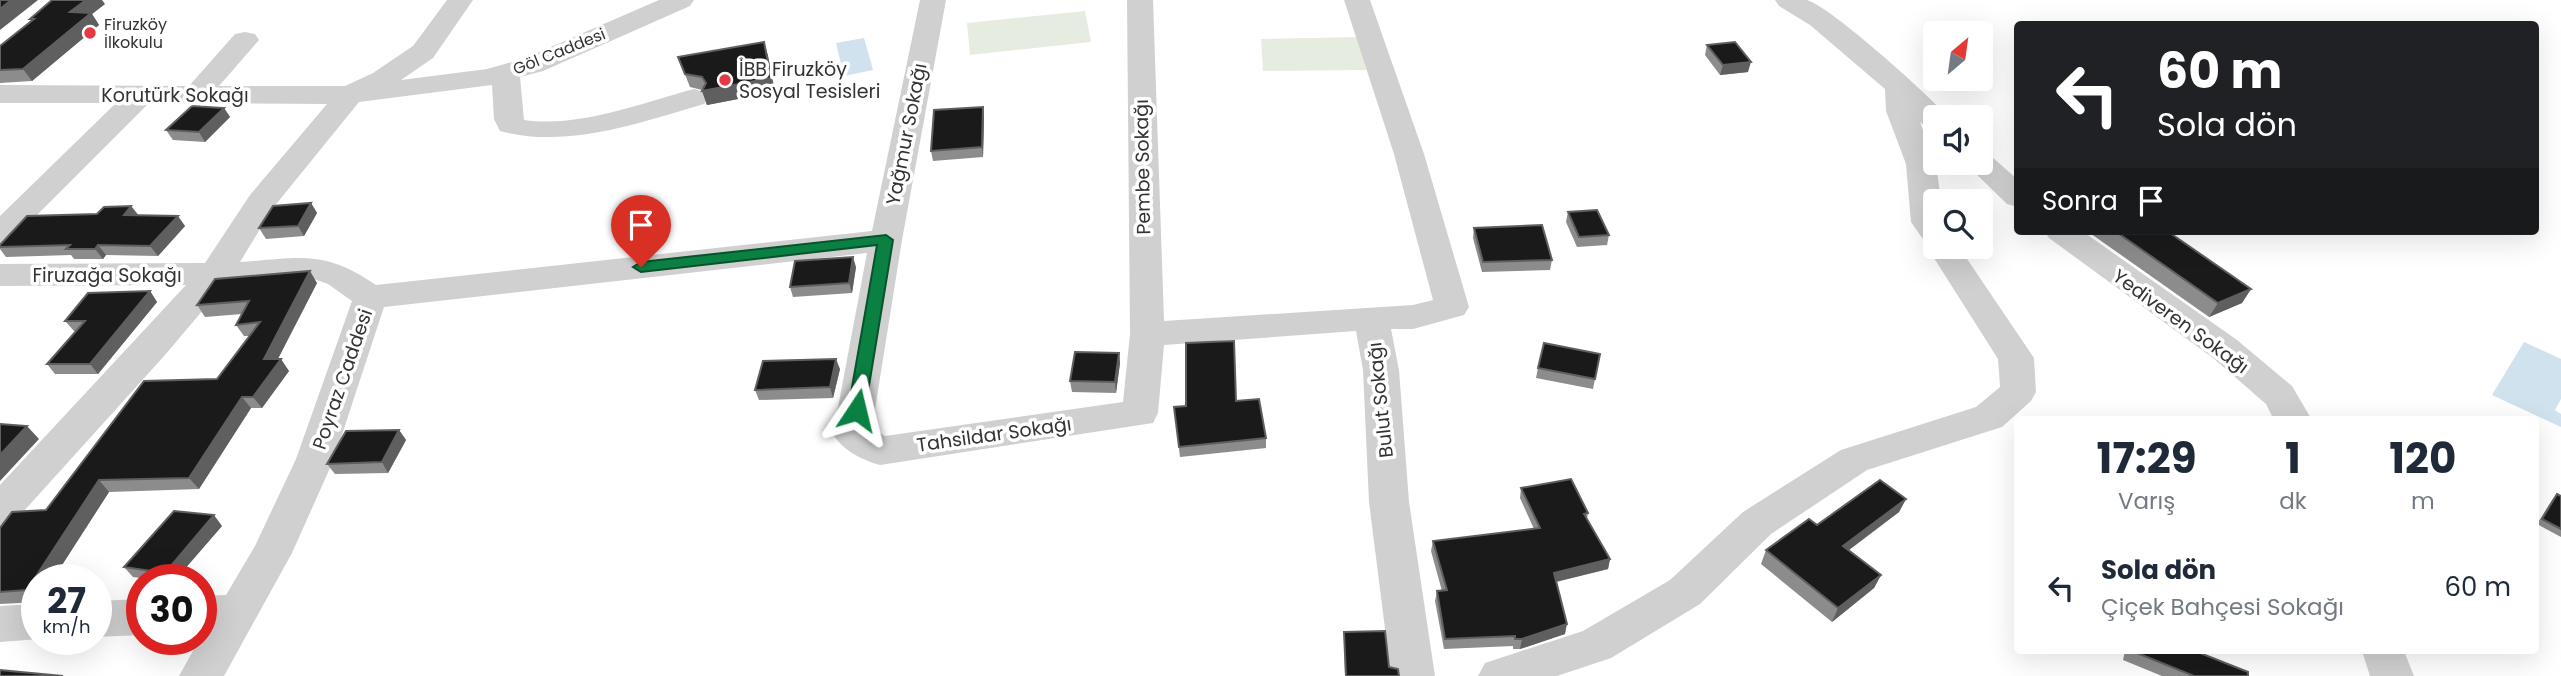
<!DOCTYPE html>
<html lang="tr">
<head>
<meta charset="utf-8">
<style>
  :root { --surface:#fff; --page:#f6f6f7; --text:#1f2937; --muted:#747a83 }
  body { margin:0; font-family:Poppins,sans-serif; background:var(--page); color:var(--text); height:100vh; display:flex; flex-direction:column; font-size:26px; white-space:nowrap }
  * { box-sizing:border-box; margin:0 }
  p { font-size:23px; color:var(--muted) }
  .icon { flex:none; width:38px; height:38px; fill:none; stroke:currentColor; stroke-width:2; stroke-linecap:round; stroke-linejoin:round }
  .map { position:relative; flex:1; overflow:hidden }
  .sheet { position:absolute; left:2014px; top:416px; width:525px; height:238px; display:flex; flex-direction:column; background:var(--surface); border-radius:7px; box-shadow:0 7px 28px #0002 }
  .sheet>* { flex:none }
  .guide { position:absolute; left:2014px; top:21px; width:525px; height:214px; border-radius:7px; box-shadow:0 7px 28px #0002; background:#202124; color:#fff; overflow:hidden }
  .needle { width:46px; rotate:29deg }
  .controls { position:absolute; left:1923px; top:21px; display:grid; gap:14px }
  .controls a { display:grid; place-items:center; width:70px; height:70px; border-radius:7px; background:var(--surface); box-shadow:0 7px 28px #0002; font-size:35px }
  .speed { position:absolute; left:21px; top:564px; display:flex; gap:14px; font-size:35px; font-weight:700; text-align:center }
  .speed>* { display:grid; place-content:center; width:91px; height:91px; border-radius:50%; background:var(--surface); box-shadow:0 7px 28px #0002; line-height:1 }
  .speed small { font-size:18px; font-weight:400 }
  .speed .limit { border:10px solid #d22; background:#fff; color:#111 }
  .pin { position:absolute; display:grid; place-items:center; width:60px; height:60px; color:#fff; margin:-72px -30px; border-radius:50% 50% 50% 0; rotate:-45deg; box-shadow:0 0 7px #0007 }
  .pin .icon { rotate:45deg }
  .me { position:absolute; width:77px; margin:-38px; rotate:10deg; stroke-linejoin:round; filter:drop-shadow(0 0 5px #0008) }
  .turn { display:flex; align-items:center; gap:24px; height:147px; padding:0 28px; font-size:32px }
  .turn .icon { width:91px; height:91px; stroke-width:2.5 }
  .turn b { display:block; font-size:49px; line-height:60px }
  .then { display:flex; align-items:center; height:66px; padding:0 28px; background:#0003; gap:14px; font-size:26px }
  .eta { display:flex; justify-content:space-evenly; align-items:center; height:119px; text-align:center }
  .eta b { font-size:42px; font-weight:700; line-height:49px }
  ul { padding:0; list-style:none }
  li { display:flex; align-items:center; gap:21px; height:105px; padding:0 28px }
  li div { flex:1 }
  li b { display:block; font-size:26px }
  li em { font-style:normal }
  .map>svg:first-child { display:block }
</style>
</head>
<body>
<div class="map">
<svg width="2561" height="676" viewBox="0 0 2561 676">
  <rect width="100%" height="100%" fill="#fff"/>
  <!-- green -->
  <g fill="#e6ecdf">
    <path d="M1085 11 1091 42 970 55 967 23Z"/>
    <path d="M1361 37 1366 70 1263 71 1261 39Z"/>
  </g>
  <!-- water -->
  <g fill="#cfe2ee">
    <path d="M864 38 873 70 844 76 836 43Z"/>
    <path d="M2524 342 2561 359V399L2555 410 2561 414V427L2492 395Z"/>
  </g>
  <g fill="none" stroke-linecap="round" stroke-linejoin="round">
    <!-- minor -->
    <g fill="#d0d0d0" fill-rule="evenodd">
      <path d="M447 0H473L433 58 401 80 487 69 523 59 659 0H694L690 6 543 71 520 77 524 120C579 128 641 103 694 89L704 92 708 98 704 104C639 123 567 149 500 131L494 119 492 85 359 102 273 208 240 262C299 258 324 249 376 285L872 231 920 0H946L902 240 872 428 885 436 1123 402 1130 334 1127 0H1153L1164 321 1413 305 1433 300 1394 154 1344 0H1370L1424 154 1469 307 1464 315 1413 329H1391L1399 370 1409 502 1435 676H1391L1369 502 1363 370 1356 331 1164 345 1158 413 1153 423 880 465C862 460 842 450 833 434L867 253 384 307 334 459 292 553 224 676H179L204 631 201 632V596L226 595 255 546 296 459 352 301 328 284 314 279 225 284 165 355 14 522 0 526V485L186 285 0 286V264L205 263 250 195 327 104 149 103 11 241 0 244V216L116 103H0V85L189 86 235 34 245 32 255 34 259 40 219 86H345L373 73 413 46Z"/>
      <path d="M1775 0C1784 0 1798 0 1807 0 1831 7 1930 96 1948 117H1936V130L1926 127 1920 122 1936 164 1941 201H1936V247H1959L2034 358 2036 392 2031 401 2002 427 1867 470 1771 534 1700 604 1611 658 1557 676H1478L1485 663 1583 631 1670 580 1743 512 1841 450 1976 407 2000 387 1998 359 1927 247 1929 244 1925 242 1911 222 1906 164 1886 111 1885 89 1810 25 1779 6Z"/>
      <path d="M1981 154 1991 156 2018 180V207L2007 204 1965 163H1981Z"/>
      <path d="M2044 231H2082L2237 340 2292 386 2312 420H2274L2266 404 2213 358 2049 238Z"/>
      <path d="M142 599V635L96 637V601Z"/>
      <path d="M37 604V639H40L0 642V606Z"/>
      <path d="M2362 651H2404L2414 676H2370Z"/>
    </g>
  </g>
  <!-- wall -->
  <g fill="#8c8c8c">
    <path d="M105 4 92 14 99 25 32 81 0 83V46L31 21 30 19Z"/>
    <path d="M764 42 768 56 775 92 707 105 702 90 690 87 678 57Z"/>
    <path d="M1707 45 1748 72 1720 75 1705 55Z"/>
    <path d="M983 107 984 117 983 157 933 161 931 151Z"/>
    <path d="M224 108 230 117 205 142 173 140 166 130Z"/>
    <path d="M311 203 317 213 304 236 266 239 259 228Z"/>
    <path d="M131 206 138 215 185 226 158 256 106 255 103 259H74L71 255 6 257 0 249V245L97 214Z"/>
    <path d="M1568 212 1609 235 1607 245 1577 247 1566 222Z"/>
    <path d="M1474 228 1552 260 1550 270 1482 272 1473 238Z"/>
    <path d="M2087 231H2167L2251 289 2242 303 2209 317Z"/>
    <path d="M856 267 852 293 793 297 790 287Z"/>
    <path d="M317 283 278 359 289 371 262 408H251L199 489 109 492 53 579H37V602L0 604V528L46 510 217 379 250 336H244L236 325 242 314 205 317 197 305Z"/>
    <path d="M150 291 157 302 98 374H55L47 364 76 331H74L65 321Z"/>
    <path d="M1119 353 1120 363 1116 393 1072 392 1070 381Z"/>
    <path d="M1600 354 1593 389 1536 378 1538 368Z"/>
    <path d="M840 369 833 398 759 400 755 390Z"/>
    <path d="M1236 401 1266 438V448L1180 457 1174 407Z"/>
    <path d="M399 430 406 440 388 473 335 474 327 464Z"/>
    <path d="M1521 488 1588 513 1587 518 1610 559 1608 569 1556 582 1565 634 1520 649H1513V646L1444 649 1435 601 1437 591H1442L1431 551 1433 541 1534 529 1520 498Z"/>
    <path d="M2557 494 2561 496V537L2537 524 2552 500Z"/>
    <path d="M1906 499 1899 512 1849 550 1881 575 1874 588 1832 622 1761 564 1766 550 1817 525Z"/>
    <path d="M222 526 176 579H148L133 577 124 567Z"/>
    <path d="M1344 632 1389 667 1399 676H1345Z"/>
    <path d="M2125 651H2195L2248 676H2162L2123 660Z"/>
  </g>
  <!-- shaded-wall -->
  <g fill="#5f5f5f">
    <path d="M11 0H38L0 30V9Z"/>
    <path d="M86 0H102L105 4 92 14 99 25 32 81 23 69 70 12Z"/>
    <path d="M764 42 768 56 775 92 707 105 702 91Z"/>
    <path d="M1751 62 1748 72 1720 75 1723 65Z"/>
    <path d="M983 107 984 117 983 157 982 147Z"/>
    <path d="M224 108 230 117 205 142 199 132Z"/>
    <path d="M311 203 317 213 304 236 298 226Z"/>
    <path d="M131 206 139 216 124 215Z"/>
    <path d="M178 216 185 226 158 256 150 246Z"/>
    <path d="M98 245 106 255 103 259 95 249Z"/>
    <path d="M853 257 856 267 852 293 849 283Z"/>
    <path d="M310 271 317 283 272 370 264 359Z"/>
    <path d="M2251 289 2242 303 2209 317 2218 303Z"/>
    <path d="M150 291 157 302 98 374 90 364Z"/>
    <path d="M1119 353 1120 363 1116 393 1115 382Z"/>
    <path d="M281 359 289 371 262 408 253 397Z"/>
    <path d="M836 359 840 369 833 398 830 387Z"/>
    <path d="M242 397 251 408 199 489 189 478Z"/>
    <path d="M27 426 39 439 0 481V455Z"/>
    <path d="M399 430 406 440 388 473 382 462Z"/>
    <path d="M99 480 109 492 53 579H37V600L27 590Z"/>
    <path d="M1906 499 1899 512 1837 559 1843 546Z"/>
    <path d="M214 515 222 526 176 579H171L165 573Z"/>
    <path d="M1610 559 1608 569 1551 583 1554 573Z"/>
    <path d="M1881 575 1874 588 1832 622 1838 608Z"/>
    <path d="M1567 624 1565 634 1520 649 1522 639Z"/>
  </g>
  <!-- building -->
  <g fill="#1a1a1a" stroke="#5f5f5f" stroke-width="2">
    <path d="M0 0H11L0 9Z"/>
    <path d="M52 0H86L70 12 91 13 23 69 0 70V46L34 19H30Z"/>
    <path d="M764 42 771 78 702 91 706 83 702 77 685 74 678 57Z"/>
    <path d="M1735 42 1751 62 1723 65 1707 45Z"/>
    <path d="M192 106 224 108 199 132 166 130Z"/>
    <path d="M983 107 982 147 931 151 934 110Z"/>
    <path d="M311 203 298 226 259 228 273 206Z"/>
    <path d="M131 206 124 215 178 216 150 246 98 245 95 249H66L70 245 0 247V245L27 216 97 214 104 207Z"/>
    <path d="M1597 210 1609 235 1579 237 1568 212Z"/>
    <path d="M1542 225 1552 260 1483 262 1474 228Z"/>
    <path d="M2115 231H2167L2251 289 2218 303Z"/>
    <path d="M853 257 849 283 790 287 795 261Z"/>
    <path d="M310 271 264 359H281L253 397H242L189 478 99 480 27 590 0 592V528L12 512 46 510 144 381 217 379 260 322 236 325 249 301 197 305 215 279Z"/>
    <path d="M150 291 90 364H47L85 321H65L88 293Z"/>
    <path d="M1234 341 1236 401 1259 399 1266 438 1179 447 1174 407 1186 406V343Z"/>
    <path d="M1544 343 1600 354 1595 379 1538 368Z"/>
    <path d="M1075 352 1119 353 1115 382 1070 381Z"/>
    <path d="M836 359 830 387 755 390 763 361Z"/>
    <path d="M0 424 27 426 0 455Z"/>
    <path d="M399 430 382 462 327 464 346 431Z"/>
    <path d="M1571 479 1588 513 1584 514 1610 559 1554 573 1567 624 1522 639H1515V636L1445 639 1437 591 1447 590 1433 541 1540 528 1521 488Z"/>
    <path d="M1880 480 1906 499 1843 546 1881 575 1838 608 1766 550 1809 519 1817 525Z"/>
    <path d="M2557 494 2561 496V529L2542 519Z"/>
    <path d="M174 511 214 515 165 573 124 567Z"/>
    <path d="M1385 631 1389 667 1398 669 1399 676H1346L1344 632Z"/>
    <path d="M2132 651H2195L2248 672V676H2194Z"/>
    <path d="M0 670 63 676H0Z"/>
  </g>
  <!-- route -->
  <path fill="#0b8043" stroke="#07532c" stroke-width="2" d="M886 235 893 240 865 410 857 416 848 410 877 245 641 272 633 267 641 262Z"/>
  <!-- markers -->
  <g fill="#e63946" stroke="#fff" stroke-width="2.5">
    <circle cx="90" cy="33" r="7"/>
    <circle cx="725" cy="80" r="7"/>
  </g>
  <g text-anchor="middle" stroke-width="7" stroke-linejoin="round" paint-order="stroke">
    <!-- far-poi labels -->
    <g font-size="16" fill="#333" stroke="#fff" text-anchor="start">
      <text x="104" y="30">Firuzköy<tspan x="104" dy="18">İlkokulu</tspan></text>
    </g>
    <!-- far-street labels -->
    <g font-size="16" fill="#333" stroke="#fff">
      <text transform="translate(559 51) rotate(-22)" y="6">Göl Caddesi</text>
    </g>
    <!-- poi labels -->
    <g font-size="19" fill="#333" stroke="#fff" text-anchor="start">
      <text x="739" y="76">İBB Firuzköy<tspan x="739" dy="22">Sosyal Tesisleri</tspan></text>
    </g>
    <!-- street labels -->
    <g font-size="19" fill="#333" stroke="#fff">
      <text x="175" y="102">Korutürk Sokağı</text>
      <text transform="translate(906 134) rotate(-79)" y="7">Yağmur Sokağı</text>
      <text transform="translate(1142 167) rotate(-91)" y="7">Pembe Sokağı</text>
      <text x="107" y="282">Firuzağa Sokağı</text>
      <text transform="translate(2181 321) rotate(36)" y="7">Yediveren Sokağı</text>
      <text transform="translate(342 379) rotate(-71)" y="7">Poyraz Caddesi</text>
      <text transform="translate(1380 400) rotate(-96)" y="7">Bulut Sokağı</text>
      <text transform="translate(994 434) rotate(-8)" y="7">Tahsildar Sokağı</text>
    </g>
  </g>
</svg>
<div class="controls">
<a><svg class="needle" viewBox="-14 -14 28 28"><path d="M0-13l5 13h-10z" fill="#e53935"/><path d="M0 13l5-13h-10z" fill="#747a83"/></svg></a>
<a><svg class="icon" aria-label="sound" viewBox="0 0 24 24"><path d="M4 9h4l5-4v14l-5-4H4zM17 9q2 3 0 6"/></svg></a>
<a><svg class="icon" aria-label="search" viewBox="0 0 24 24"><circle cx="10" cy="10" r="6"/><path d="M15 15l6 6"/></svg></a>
</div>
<div class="speed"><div>27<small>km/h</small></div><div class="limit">30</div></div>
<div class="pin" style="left:641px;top:267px;background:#d93025"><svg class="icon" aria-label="arrive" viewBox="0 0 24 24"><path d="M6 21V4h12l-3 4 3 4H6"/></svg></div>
<svg class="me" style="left:857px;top:410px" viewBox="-20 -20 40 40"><path d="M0-17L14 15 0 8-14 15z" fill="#0b8043" stroke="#fff" stroke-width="4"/></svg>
<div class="guide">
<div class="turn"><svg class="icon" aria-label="left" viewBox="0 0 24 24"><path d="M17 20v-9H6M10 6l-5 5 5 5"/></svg><div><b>60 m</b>Sola dön</div></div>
<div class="then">Sonra<svg class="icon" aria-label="arrive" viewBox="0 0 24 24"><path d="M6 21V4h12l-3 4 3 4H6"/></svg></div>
</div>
<section class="sheet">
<div class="eta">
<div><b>17:29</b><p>Varış</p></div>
<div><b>1</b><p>dk</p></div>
<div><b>120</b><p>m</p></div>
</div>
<ul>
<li><svg class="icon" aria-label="left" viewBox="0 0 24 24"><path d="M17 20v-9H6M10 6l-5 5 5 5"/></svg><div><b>Sola dön</b><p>Çiçek Bahçesi Sokağı</p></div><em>60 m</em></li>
</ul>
</section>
</div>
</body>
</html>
